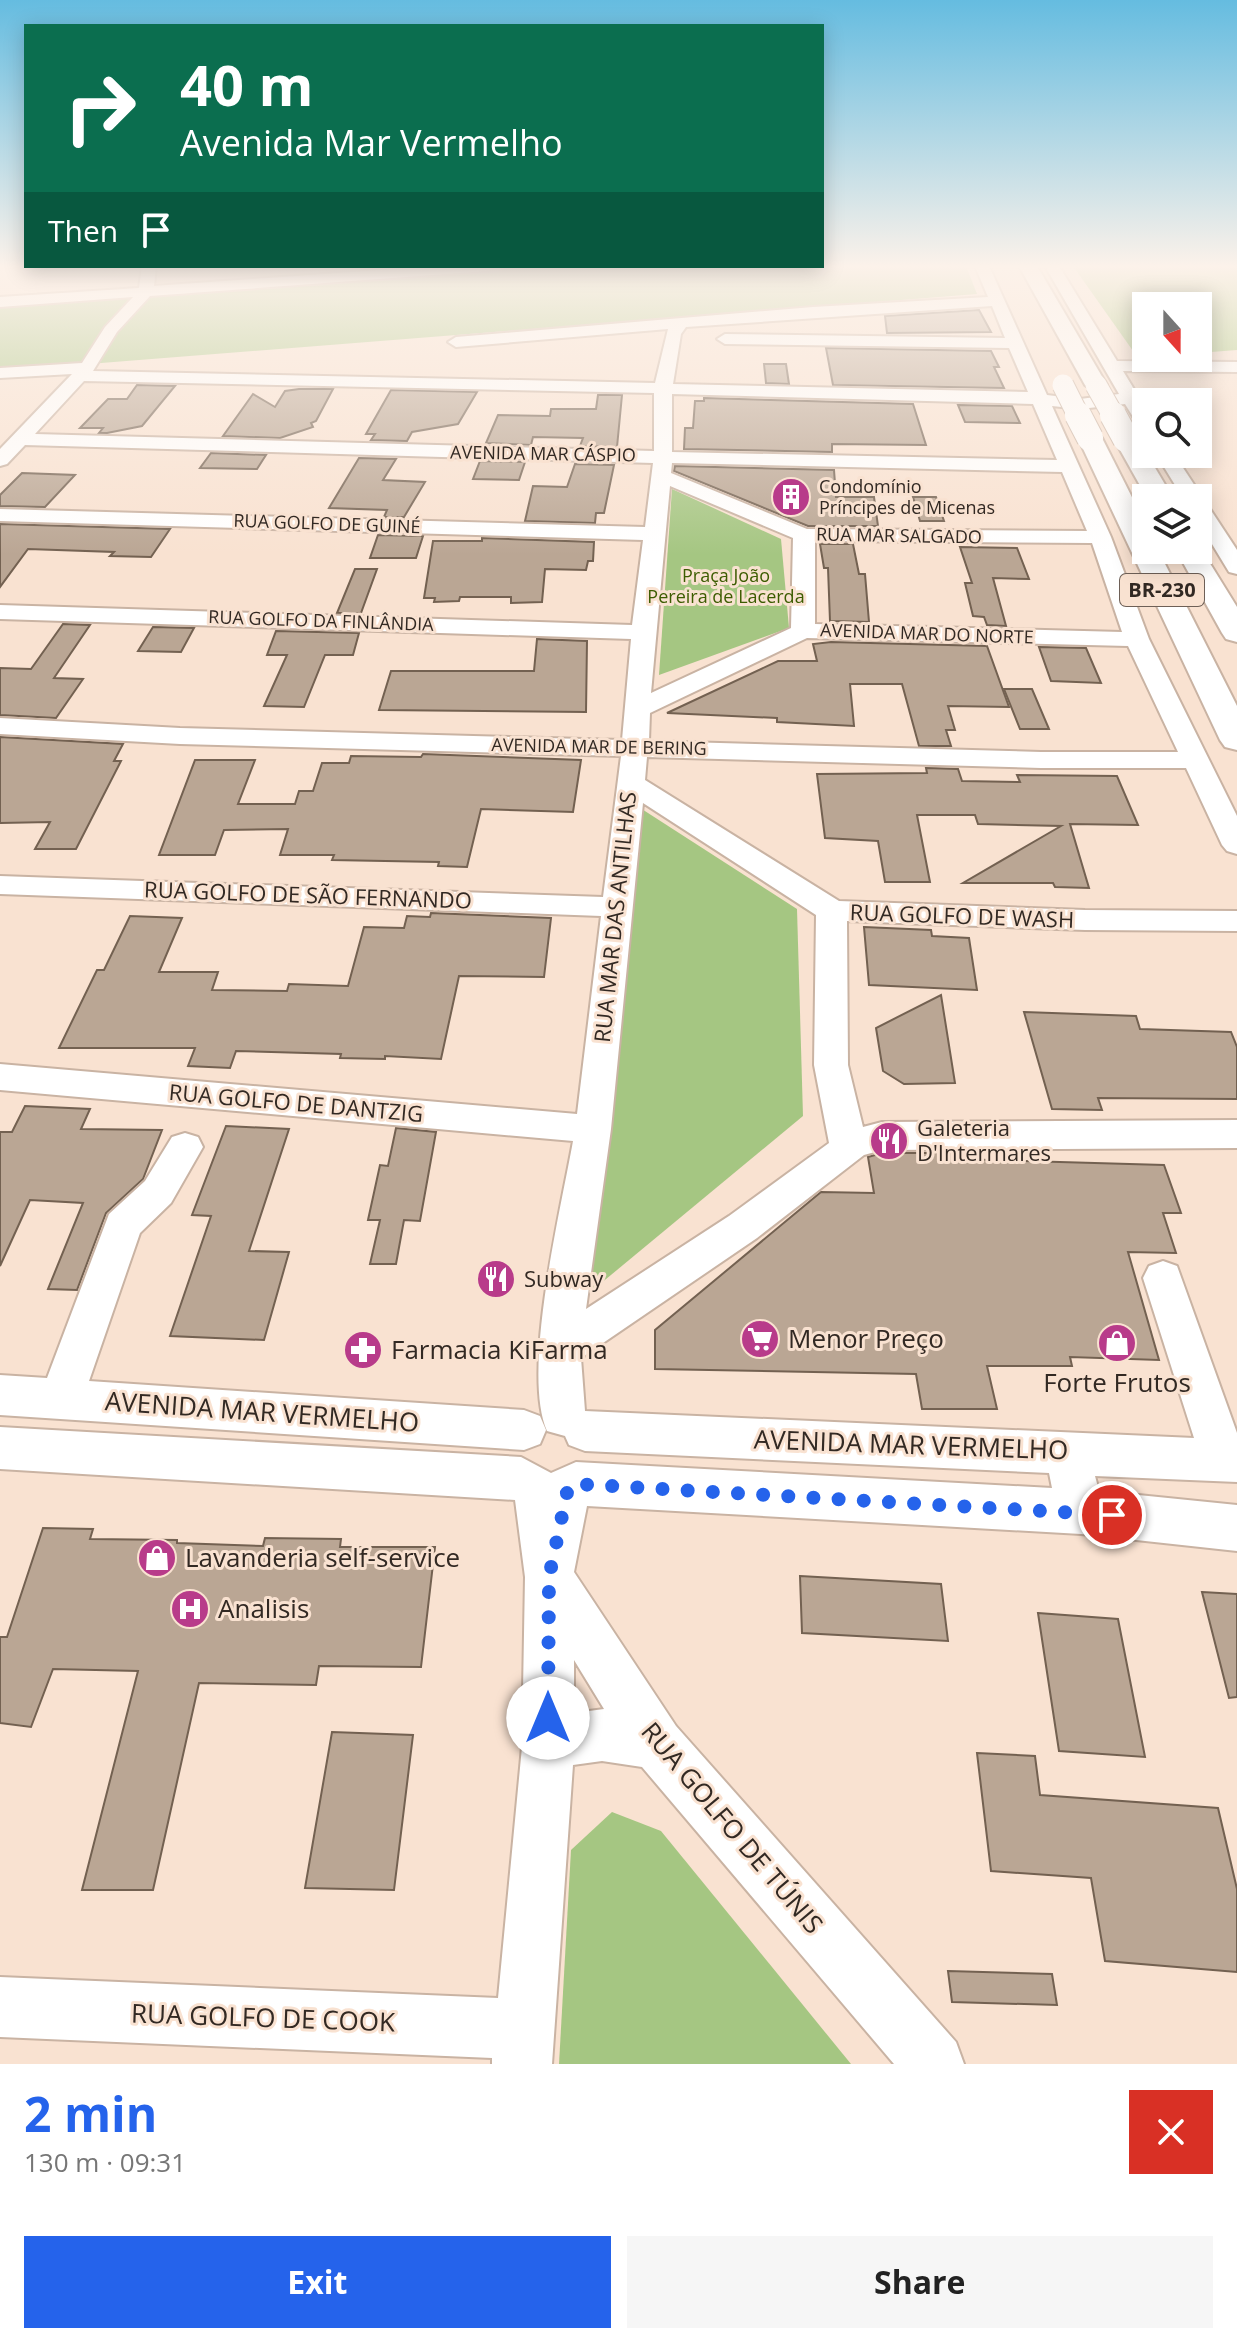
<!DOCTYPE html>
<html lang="en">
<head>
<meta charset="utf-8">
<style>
  :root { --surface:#fff; --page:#f6f6f6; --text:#222; --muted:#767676; --accent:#2563eb }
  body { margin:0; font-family:"Open Sans",sans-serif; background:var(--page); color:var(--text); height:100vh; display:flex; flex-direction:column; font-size:30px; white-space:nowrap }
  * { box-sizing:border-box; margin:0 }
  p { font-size:26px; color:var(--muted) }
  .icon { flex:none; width:44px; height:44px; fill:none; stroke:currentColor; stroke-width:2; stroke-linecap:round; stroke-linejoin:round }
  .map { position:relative; height:2064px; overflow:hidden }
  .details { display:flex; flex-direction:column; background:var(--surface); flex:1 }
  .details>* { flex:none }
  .banner { position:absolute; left:24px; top:24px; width:800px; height:244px; border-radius:0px; box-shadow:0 4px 20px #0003; background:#0b6e4f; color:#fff; overflow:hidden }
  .needle { width:52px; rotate:159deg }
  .tools { position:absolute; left:1132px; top:292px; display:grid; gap:16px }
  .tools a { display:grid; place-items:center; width:80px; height:80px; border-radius:0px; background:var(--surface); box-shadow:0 4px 20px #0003; font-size:40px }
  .pin { position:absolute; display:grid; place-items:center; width:68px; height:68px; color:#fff; margin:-34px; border:4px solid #fff; border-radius:50%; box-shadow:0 2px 8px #0007 }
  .me { position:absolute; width:88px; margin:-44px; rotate:0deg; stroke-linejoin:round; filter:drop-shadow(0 0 6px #0008) }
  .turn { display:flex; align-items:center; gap:28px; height:168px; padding:0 24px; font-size:36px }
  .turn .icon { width:104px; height:104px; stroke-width:2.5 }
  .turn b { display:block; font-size:56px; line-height:68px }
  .then { display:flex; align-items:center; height:76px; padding:0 24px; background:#0003; gap:16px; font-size:30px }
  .round { display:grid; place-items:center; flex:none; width:84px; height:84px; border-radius:0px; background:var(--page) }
  .headline { display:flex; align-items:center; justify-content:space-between; height:136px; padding:0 24px }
  h1 { font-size:48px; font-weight:700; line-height:60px; color:var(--accent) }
  .cta { display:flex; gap:16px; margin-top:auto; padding:16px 24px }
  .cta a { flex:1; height:92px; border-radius:0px; background:var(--accent); color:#fff; font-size:32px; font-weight:700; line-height:92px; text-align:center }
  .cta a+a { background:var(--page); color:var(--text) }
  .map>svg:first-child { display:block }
</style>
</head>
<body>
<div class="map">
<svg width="1237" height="2064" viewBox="0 0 1237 2064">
  <rect width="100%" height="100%" fill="#f9e2d1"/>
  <!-- green -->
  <g fill="#a5c682">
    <path d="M547 266H966L977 294 0 371V306Z"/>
    <path d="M672 489 781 539 789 628 659 675Z"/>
    <path d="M634 804 797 909 803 1116 588 1294Z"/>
    <path d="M612 1812 661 1831 851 2064H559L571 1850Z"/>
  </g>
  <!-- forest -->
  <path fill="#a1c777" d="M1073 266H1237V350L1198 353V306H1146V358H1138Z"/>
  <!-- building -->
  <g fill="#baa694" stroke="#736151" stroke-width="2">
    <path d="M979 310 991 332 887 333 885 316Z"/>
    <path d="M826 348 991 351 999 367H994L1004 388 833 385Z"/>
    <path d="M764 364H786L789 384 766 383Z"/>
    <path d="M137 385 175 386 142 426 107 433H99L103 428H80L108 399H127Z"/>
    <path d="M299 389H333L316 421 311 423 313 427 280 438 223 436 253 394 275 407 285 391Z"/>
    <path d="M391 390 477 392 458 424 412 432 407 441 371 440 375 434H366Z"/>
    <path d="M598 395H622L617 447 580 446 583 438 533 437 531 445 486 443 498 415 550 416 551 409H596Z"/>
    <path d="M704 398 913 404 926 445 832 444V452L684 449 685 428H693L695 401H704Z"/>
    <path d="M958 405 1012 406 1020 423 965 422Z"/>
    <path d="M211 453 266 455 257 469 200 468Z"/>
    <path d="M359 458 396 459 383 480 425 482 404 517H384L387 510 329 508Z"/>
    <path d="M480 461 525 462 519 480 473 479Z"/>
    <path d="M575 464 614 465 604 513H596L595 523 525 521 533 486 567 487Z"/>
    <path d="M675 466 834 470 836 497H874L878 526H808L674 471Z"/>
    <path d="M22 473 75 475 45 507 0 506V495Z"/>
    <path d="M913 497H936L944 521H920Z"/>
    <path d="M0 524 170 529 151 557 110 556 114 552 28 549 0 587Z"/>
    <path d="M378 535 423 536 416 558H370Z"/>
    <path d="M482 538 594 542 593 561H588L586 570 545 569 542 602 511 603V597H460L459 601 434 602 435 598H424L433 541H482Z"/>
    <path d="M820 544H853L859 574H865L869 622 830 621 828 568H824Z"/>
    <path d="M960 547 1017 548 1029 579 993 578 1006 626 987 625 984 617 973 616 965 583H972Z"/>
    <path d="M355 569H377L361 613H337Z"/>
    <path d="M63 624 90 625 54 678 83 679 56 718 0 715V668L31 669Z"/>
    <path d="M153 627 194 628 181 652 138 651Z"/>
    <path d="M276 631 359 633 353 655H325L304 707 264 706 287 655H267Z"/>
    <path d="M537 639 587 641 586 712 379 710 391 671H534Z"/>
    <path d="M831 642 987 646 1009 707 948 706 955 730H946L951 746H919L902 684H850L854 726 777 722V718L667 713 778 661H817L813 644Z"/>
    <path d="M1039 647 1086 648 1101 683 1051 681Z"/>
    <path d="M1004 689H1032L1049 729H1020Z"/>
    <path d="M0 737 123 744 114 761H121L76 849H35L50 822 0 823Z"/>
    <path d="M423 754 581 760 573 812 481 809 467 867 438 866 439 862 332 860 334 855H280L288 829 224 830 215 855H159L195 760H255L238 804H295L299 791H313L322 763H349L351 756 421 757Z"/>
    <path d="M926 768 958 769 962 781 1020 782 1017 775 1117 776 1138 825 1070 824 1089 888 1055 887 1053 883H963L1061 826 978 824 975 815H917L930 882H885L878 841 825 838 817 774 927 773Z"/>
    <path d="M431 913 551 918 544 977 459 976 441 1059 385 1056V1059L340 1058 341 1054 236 1051 230 1068 188 1066 195 1048H59L97 970H104L130 916 182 918 159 972H218L212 990 287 991 289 984 348 986 364 927 404 928 407 916 430 917Z"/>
    <path d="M864 927 931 930 932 936 969 938 977 990 869 985Z"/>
    <path d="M941 995 955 1083 904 1084 883 1071 876 1028Z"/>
    <path d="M1024 1012 1136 1016 1140 1029 1231 1032 1237 1047V1099L1098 1098 1102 1110 1052 1109Z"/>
    <path d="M25 1106 90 1109 81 1129 162 1130 143 1179 106 1213 77 1290 48 1289 83 1203 30 1200 0 1266V1132H12Z"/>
    <path d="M226 1126 289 1129 249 1251 289 1252 264 1340 170 1336 211 1216 192 1215Z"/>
    <path d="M396 1128 436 1132 420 1221 404 1220 396 1264H370L380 1220H368L380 1165 388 1166Z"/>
    <path d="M882 1153H956L957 1159 1164 1165 1181 1213H1163L1176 1253 1128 1252 1159 1360 1070 1357 1072 1366H987L997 1409H922L916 1374 655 1369V1330L821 1192 874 1193 868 1157Z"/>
    <path d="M43 1528 93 1529 90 1539 177 1540V1543L263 1546 265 1538 341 1539 340 1547H435L421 1667 319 1666 316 1685 199 1683 153 1890H82L138 1671 53 1669 31 1727 0 1723V1637H7Z"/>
    <path d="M800 1576 941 1584 948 1641 802 1633Z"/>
    <path d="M1202 1592 1237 1594V1697L1229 1698Z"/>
    <path d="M1038 1613 1118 1619 1145 1757 1059 1751Z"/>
    <path d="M332 1732 413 1735 394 1890 305 1888Z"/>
    <path d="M977 1753 1035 1756 1040 1795 1218 1808 1237 1889V1972L1105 1961 1091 1878 991 1871Z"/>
    <path d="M948 1971 1052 1974 1057 2005 952 2002Z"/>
  </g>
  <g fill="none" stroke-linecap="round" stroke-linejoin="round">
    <defs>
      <g id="minor">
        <path d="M142 266H156L154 286 437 266H507L500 270 150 296 117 332 93 371 655 383 668 329 456 347 448 342 456 337 813 307 988 297 975 266H989L1047 395 1080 399 1119 394 1045 266H1059L1117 361 1237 362V372L1123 371 1146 409V429L1140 428 1125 404 1080 409 1052 406 1111 537 1149 639 1237 816V854L1227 851 1222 845 1186 768H1041L647 757 645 780 839 901 1085 910 1237 911V931L1085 930 847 921 848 1065 863 1127 882 1122 1237 1120V1148L882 1150 864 1155 757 1238 581 1358 585 1411 1194 1438 1143 1278 1149 1266 1163 1261 1177 1266 1237 1433V1482L1095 1476 1099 1491 1237 1505V1551L1081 1534 587 1506 574 1572 676 1726 956 2042 964 2064H894L642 1767 602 1761 573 1765 552 2064H492V2058L0 2037V1977L498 1998 522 1747 525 1577 515 1500 0 1469V1427L521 1457 551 1473 576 1462 1052 1488 1049 1473 585 1451 569 1445 565 1436 547 1431C521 1372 561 1209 573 1141L0 1090V1064L577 1114 601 916 0 894V876L603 897 621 756 180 744 0 734V718L180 728 622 740 631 639 0 619V605L632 625 643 540 0 521V509L645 527 653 463 25 445 7 464 0 466V449L72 374 0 378V368L82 363 105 327 133 297 0 307V297L139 288ZM992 306 1005 338 725 334 717 339 725 344 1009 348 1028 392 673 384 681 334 686 327ZM84 381 654 393V451L35 434ZM672 394 1033 404 1057 460 672 452ZM672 463 1062 472 1087 531 807 529 671 473ZM670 486 793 538 791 628 651 693ZM815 541 1092 543 1122 632 815 624ZM807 638 1128 646 1178 752H1041L649 741 650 713ZM643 803 816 915 814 1065 829 1143 729 1216 586 1309 611 1129ZM574 1660 604 1709 574 1713Z"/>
        <path d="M1156 454H1174L1237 550V574L1229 572 1198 521V498H1183Z"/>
        <path d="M185 1133 198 1137 203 1147 171 1203 140 1233 89 1381 524 1410 540 1416 546 1430 540 1444 524 1450 0 1415V1375L47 1378 109 1214 145 1181 172 1137Z"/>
      </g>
      <g id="highway">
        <path d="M1019 266H1037L1107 385 1104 390 1096 392 1085 385Z"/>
        <path d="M1090 431 1098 433 1102 438 1146 525V550H1158L1237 706V750L1225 747 1220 740 1078 438 1082 433Z"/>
        <path d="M1126 432 1135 434 1173 498H1147L1114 439 1117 434Z"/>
        <path d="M1198 544 1237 607V642L1226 639 1222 633 1176 550H1198Z"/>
      </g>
    </defs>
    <!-- minor casing -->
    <use href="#minor" stroke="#c9b3a3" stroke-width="4"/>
    <!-- highway casing -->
    <use href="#highway" stroke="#c9b3a3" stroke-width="4"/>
    <!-- minor -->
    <use href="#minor" fill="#fff" fill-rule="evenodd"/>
    <!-- highway -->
    <use href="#highway" fill="#fff" fill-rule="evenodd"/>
    <defs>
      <g id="highway-bridge-far1">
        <path d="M1063 385 1079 417"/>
        <path d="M1096 385 1114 417"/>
      </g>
      <g id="highway-bridge">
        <path d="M1078 415 1090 438"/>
        <path d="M1113 415 1126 439"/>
      </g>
    </defs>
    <!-- highway-bridge-far1 casing -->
    <use href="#highway-bridge-far1" stroke="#c9b3a3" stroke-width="23" stroke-linecap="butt"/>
    <!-- highway-bridge casing -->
    <use href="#highway-bridge" stroke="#c9b3a3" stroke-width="28" stroke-linecap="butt"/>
    <!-- highway-bridge-far1 -->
    <use href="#highway-bridge-far1" stroke="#fff" stroke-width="21"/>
    <!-- highway-bridge -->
    <use href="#highway-bridge" stroke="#fff" stroke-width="26"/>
  </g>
  <!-- sky -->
  <linearGradient id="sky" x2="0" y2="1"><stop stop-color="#65bce0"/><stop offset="0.48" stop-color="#fcf2ea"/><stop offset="1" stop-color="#fcf2ea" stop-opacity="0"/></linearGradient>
  <rect width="1237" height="555" fill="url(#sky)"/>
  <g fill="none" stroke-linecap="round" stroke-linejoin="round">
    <!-- route -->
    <path stroke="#2563eb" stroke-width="14" stroke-dasharray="0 25.2" d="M548 1718 549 1577 568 1488 576 1484 1112 1515"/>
  </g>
  <!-- icons -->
  <defs>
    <symbol id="building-disc" viewBox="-11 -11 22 22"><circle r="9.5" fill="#b83b8a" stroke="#f9e2d1"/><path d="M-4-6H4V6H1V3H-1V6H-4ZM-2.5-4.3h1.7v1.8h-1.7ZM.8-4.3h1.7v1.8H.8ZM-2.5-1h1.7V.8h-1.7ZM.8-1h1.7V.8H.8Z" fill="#fff"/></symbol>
    <symbol id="restaurant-disc" viewBox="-11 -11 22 22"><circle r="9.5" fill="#b83b8a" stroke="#f9e2d1"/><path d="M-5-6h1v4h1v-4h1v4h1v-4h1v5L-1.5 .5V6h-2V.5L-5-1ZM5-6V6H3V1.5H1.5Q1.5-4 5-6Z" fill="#fff"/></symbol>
    <symbol id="supermarket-disc" viewBox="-11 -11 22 22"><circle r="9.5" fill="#b83b8a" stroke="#f9e2d1"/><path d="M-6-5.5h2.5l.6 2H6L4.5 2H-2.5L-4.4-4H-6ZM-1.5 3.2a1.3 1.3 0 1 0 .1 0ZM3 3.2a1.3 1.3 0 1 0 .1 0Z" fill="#fff"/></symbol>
    <symbol id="shop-disc" viewBox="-11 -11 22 22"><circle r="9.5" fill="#b83b8a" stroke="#f9e2d1"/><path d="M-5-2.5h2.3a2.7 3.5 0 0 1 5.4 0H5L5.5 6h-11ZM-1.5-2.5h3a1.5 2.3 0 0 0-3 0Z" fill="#fff"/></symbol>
    <symbol id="pharmacy-disc" viewBox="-11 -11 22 22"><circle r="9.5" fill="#b83b8a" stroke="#f9e2d1"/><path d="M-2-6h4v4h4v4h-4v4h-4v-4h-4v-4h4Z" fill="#fff"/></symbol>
    <symbol id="hospital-disc" viewBox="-11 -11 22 22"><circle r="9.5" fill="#b83b8a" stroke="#f9e2d1"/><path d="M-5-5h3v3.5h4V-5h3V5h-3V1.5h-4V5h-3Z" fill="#fff"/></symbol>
  </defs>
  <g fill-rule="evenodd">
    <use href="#building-disc" x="769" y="475" width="44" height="44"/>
    <use href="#restaurant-disc" x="867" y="1119" width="44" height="44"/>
    <use href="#restaurant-disc" x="474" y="1257" width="44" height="44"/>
    <use href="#supermarket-disc" x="738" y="1317" width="44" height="44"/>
    <use href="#shop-disc" x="1095" y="1321" width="44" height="44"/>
    <use href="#pharmacy-disc" x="341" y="1328" width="44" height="44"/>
    <use href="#shop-disc" x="135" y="1536" width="44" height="44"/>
    <use href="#hospital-disc" x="168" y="1587" width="44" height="44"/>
  </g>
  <g text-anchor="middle" stroke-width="6" stroke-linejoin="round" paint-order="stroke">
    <!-- far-street labels -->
    <g font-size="18" fill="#322923" stroke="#f9e2d1">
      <text transform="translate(543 454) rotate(1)" y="6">AVENIDA MAR CÁSPIO</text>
      <text transform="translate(327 524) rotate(2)" y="6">RUA GOLFO DE GUINÉ</text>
      <text transform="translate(899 536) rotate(1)" y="6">RUA MAR SALGADO</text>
      <text transform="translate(321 621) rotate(2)" y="6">RUA GOLFO DA FINLÂNDIA</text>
      <text transform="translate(927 634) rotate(2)" y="6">AVENIDA MAR DO NORTE</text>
      <text transform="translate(599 747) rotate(1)" y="6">AVENIDA MAR DE BERING</text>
    </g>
    <!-- far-poi labels -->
    <g font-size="18" fill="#322923" stroke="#f9e2d1" text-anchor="start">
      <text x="819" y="493">Condomínio<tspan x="819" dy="21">Príncipes de Micenas</tspan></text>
    </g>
    <!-- far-park labels -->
    <g font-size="18" fill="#3c5c00" stroke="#f9e2d1">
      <text x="726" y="582">Praça João<tspan x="726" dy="21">Pereira de Lacerda</tspan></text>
    </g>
    <!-- shield labels -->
    <rect fill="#f9e2d1" stroke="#6e6057" stroke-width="2" x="1120" y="574" width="84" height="32" rx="6"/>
    <g font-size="20" font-weight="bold" fill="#322923">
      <text x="1162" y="597">BR-230</text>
    </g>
    <!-- street labels -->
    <g font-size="22" fill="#322923" stroke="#f9e2d1">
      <text transform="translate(308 895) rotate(2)" y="8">RUA GOLFO DE SÃO FERNANDO</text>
      <text transform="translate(962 916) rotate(2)" y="8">RUA GOLFO DE WASH</text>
      <text transform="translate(615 917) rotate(-84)" y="8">RUA MAR DAS ANTILHAS</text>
      <text transform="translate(296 1103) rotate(5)" y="8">RUA GOLFO DE DANTZIG</text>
    </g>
    <!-- poi labels -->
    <g font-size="22" fill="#322923" stroke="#f9e2d1" text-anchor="start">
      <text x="917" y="1136">Galeteria<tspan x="917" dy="25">D'Intermares</tspan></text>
      <text x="524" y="1287">Subway</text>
    </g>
    <!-- near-poi labels -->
    <g font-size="26" fill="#322923" stroke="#f9e2d1" text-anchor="start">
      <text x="788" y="1348">Menor Preço</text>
      <text x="391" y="1359">Farmacia KiFarma</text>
      <text x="1117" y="1392" text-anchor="middle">Forte Frutos</text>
      <text x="185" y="1567">Lavanderia self-service</text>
      <text x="218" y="1618">Analisis</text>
    </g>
    <!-- near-street labels -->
    <g font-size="26" fill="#322923" stroke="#f9e2d1">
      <text transform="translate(262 1412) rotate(4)" y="9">AVENIDA MAR VERMELHO</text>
      <text transform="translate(911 1445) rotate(2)" y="9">AVENIDA MAR VERMELHO</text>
      <text transform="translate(732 1828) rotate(50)" y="9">RUA GOLFO DE TÚNIS</text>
      <text transform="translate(263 2018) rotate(2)" y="9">RUA GOLFO DE COOK</text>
    </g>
  </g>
</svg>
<div class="tools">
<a><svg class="needle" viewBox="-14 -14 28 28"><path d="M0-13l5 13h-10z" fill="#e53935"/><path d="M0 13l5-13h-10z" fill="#767676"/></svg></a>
<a><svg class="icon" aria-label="search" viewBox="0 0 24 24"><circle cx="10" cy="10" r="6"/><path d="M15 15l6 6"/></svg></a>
<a><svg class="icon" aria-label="layers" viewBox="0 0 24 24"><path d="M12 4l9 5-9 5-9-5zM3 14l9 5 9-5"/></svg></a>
</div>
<div class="pin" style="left:1112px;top:1515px;background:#d93025"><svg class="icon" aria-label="arrive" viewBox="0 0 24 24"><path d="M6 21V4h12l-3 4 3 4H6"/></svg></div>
<svg class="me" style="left:548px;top:1718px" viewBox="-20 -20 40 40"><circle r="19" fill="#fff"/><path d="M0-13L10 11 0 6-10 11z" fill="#2563eb"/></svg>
<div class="banner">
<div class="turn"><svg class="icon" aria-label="right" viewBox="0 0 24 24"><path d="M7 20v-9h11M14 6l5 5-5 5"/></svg><div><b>40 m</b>Avenida Mar Vermelho</div></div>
<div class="then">Then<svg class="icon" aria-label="arrive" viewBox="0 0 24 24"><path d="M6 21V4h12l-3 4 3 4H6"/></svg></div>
</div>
</div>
<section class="details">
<div class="headline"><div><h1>2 min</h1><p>130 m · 09:31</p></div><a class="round" style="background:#d93025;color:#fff"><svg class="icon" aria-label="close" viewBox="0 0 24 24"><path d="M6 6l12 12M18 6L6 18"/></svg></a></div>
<div class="cta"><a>Exit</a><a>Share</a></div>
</section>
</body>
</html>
